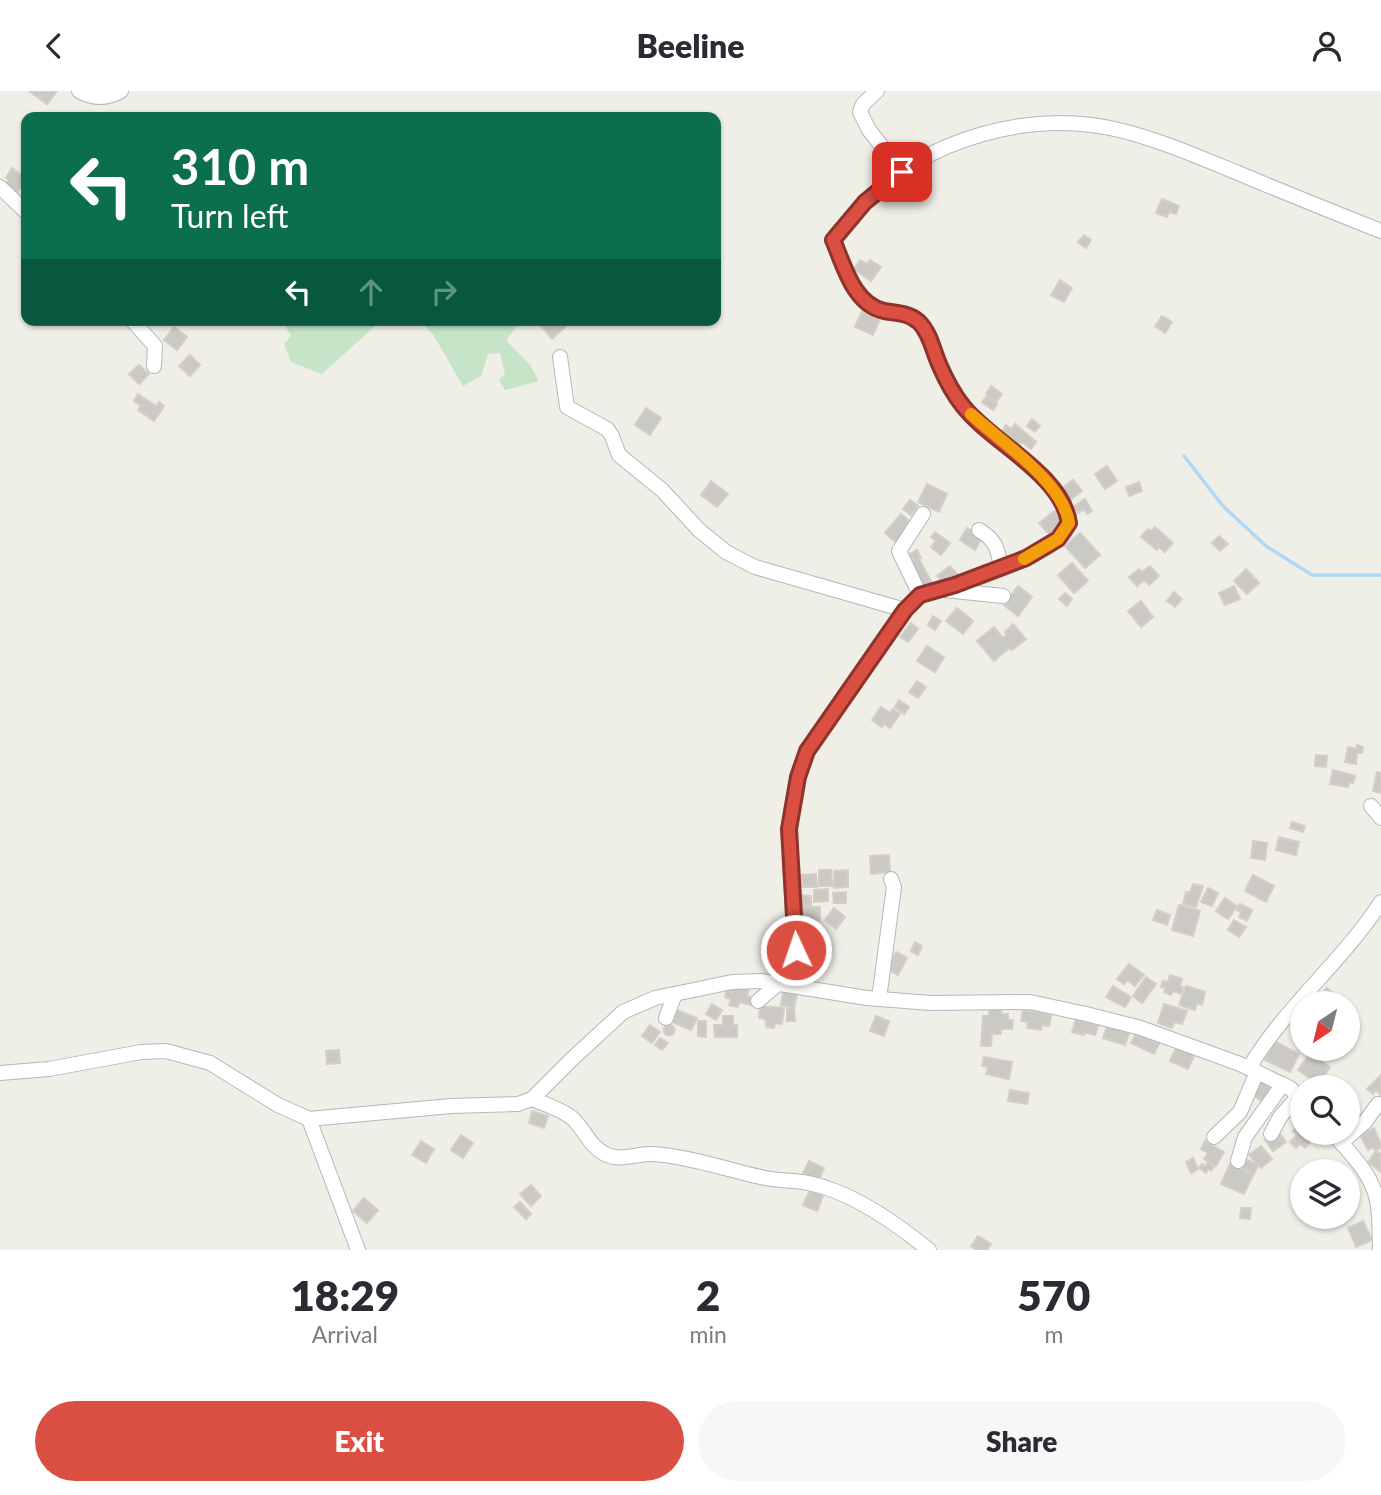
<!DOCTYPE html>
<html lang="en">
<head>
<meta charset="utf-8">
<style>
  :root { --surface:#fff; --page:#f7f7f7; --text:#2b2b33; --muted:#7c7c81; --accent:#db4f42 }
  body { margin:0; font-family:Lato,sans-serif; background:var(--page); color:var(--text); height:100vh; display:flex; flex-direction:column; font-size:26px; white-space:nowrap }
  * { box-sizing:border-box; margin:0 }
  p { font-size:23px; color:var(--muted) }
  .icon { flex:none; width:38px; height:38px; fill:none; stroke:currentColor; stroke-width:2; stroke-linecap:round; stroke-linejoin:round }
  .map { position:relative; height:1159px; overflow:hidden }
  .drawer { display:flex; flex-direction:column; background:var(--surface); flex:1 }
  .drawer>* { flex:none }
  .guide { position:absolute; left:21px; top:21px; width:700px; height:214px; border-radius:14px; box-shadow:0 2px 5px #0004; background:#0b6e4f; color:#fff; overflow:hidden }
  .needle { width:46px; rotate:215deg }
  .controls { position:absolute; left:1290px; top:900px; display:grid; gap:14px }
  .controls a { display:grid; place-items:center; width:70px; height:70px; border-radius:50%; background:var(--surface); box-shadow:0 2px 5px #0004; font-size:35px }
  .pin { position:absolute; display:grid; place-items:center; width:60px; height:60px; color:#fff; margin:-30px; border-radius:14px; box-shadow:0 4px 10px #0006 }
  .me { position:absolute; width:77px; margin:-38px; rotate:357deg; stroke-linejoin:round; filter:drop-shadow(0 0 5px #0008) }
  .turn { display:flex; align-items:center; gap:24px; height:147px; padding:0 35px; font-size:32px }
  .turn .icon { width:91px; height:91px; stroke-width:2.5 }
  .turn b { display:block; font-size:49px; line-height:60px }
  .lanes { display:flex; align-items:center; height:66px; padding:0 35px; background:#0003; justify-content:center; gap:35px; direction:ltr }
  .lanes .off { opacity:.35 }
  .eta { display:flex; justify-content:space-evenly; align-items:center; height:119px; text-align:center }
  .eta b { font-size:42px; font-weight:800; line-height:49px }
  .action { display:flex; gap:14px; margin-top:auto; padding:14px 35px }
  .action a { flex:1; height:80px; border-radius:42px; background:var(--accent); color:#fff; font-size:28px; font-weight:800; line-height:80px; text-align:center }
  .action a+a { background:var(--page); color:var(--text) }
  header { display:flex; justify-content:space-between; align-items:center; height:91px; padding:0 35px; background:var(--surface); font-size:32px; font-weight:800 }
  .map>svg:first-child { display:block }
</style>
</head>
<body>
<header><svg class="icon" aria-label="back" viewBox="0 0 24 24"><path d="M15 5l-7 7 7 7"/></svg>Beeline<svg class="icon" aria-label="person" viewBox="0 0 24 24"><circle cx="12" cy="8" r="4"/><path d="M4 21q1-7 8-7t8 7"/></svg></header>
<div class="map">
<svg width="1381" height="1159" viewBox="0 0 1381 1159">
  <rect width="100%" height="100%" fill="#efeee7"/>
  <!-- green -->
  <g fill="#c6e4c7">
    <path d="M282 229H370L376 234 322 283 291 271 284 253 291 245Z"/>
    <path d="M419 229H515L517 235 506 249 530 274 539 290 505 299 499 289 505 283 500 262 488 263 481 285 463 295 434 245Z"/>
  </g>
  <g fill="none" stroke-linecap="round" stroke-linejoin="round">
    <!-- stream -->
    <path stroke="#afd8f8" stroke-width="3.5" d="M1184 365 1223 415 1266 455 1312 484H1381"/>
  </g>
  <!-- building -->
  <g fill="#cbc9c4" stroke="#d4cfc6" stroke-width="2">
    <path d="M29 0H57L47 13Z"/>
    <path d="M12 77 26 88 17 102 6 94 9 89 6 87Z"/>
    <path d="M1162 108 1179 115 1176 123 1169 121 1167 126 1156 122Z"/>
    <path d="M1084 144 1091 149 1086 157 1078 151Z"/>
    <path d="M860 169 867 173 870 169 881 176 871 190 854 178Z"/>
    <path d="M1060 189 1072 197 1064 211 1051 204Z"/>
    <path d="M862 220 880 228 873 244 855 236Z"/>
    <path d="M1162 225 1172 231 1165 242 1155 235Z"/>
    <path d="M536 229H561L566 235 552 248Z"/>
    <path d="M174 236 187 246 177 259 164 249Z"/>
    <path d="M190 264 200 274 190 285 179 275Z"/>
    <path d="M139 274 149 283 139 293 129 283Z"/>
    <path d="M991 295 1002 303 996 311 986 303Z"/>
    <path d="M138 303 156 315 159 311 164 315 154 330 138 319 141 315 134 310Z"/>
    <path d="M987 305 997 313 993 319 982 311Z"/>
    <path d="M646 317 661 327 650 344 635 334Z"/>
    <path d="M1032 328 1040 335 1035 341 1027 335Z"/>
    <path d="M1015 333 1036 351 1031 358 1022 351 1018 355 1001 341 1006 334 1011 338Z"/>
    <path d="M1107 375 1117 390 1105 398 1095 383Z"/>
    <path d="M1073 389 1082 400 1069 410 1060 399Z"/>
    <path d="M711 390 728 403 717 416 701 404Z"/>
    <path d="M1139 391 1142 400 1129 405 1126 396Z"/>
    <path d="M927 393 947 403 939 421 918 411Z"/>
    <path d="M1085 408 1092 420 1087 423 1084 418 1078 422 1074 415Z"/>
    <path d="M910 409 918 415 911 424 903 418Z"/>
    <path d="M1054 420 1064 431 1049 443 1039 432Z"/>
    <path d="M901 423 914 434 898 453 885 442Z"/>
    <path d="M1155 436 1173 452 1165 461 1159 456 1157 459 1141 446 1148 438 1151 440Z"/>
    <path d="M967 437 982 446 975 459 960 449Z"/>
    <path d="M935 441 950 452 941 464 931 456 936 450 931 446Z"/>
    <path d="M1080 442 1100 464 1085 477 1065 455Z"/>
    <path d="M1219 445 1228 453 1220 460 1212 452Z"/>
    <path d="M917 459 921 467 919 468 933 494 922 500 908 474 914 470 910 463Z"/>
    <path d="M1072 472 1088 490 1074 502 1058 484Z"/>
    <path d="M950 475 957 483 944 493 937 485Z"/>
    <path d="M1150 475 1159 485 1149 494 1144 489 1137 495 1129 486 1139 478 1142 481Z"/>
    <path d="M1246 478 1259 492 1247 503 1234 490Z"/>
    <path d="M1018 495 1032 506 1018 525 1004 514Z"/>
    <path d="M1234 495 1240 508 1225 514 1219 502Z"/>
    <path d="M1174 501 1182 508 1175 516 1167 510Z"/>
    <path d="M1065 502 1072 508 1067 515 1059 508Z"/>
    <path d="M1141 510 1153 526 1141 536 1128 520Z"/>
    <path d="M957 517 973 530 963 543 946 530Z"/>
    <path d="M933 525 941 530 935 539 928 534Z"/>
    <path d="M911 532 918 538 908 551 900 546Z"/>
    <path d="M1013 533 1026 548 1012 559 1009 557 994 570 977 550 994 536 1003 547 1007 543 1005 541Z"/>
    <path d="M927 555 944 566 935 581 917 570Z"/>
    <path d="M917 590 926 596 918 607 909 601Z"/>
    <path d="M899 609 909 616 904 623 895 616Z"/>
    <path d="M881 616 890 622 893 618 900 623 890 637 884 633 882 636 872 629Z"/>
    <path d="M1357 654 1363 656 1362 662 1357 661 1356 673 1345 671 1348 656 1357 658Z"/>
    <path d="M1316 664 1327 665 1326 676 1315 675Z"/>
    <path d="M1333 679 1355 685 1353 692 1349 691 1348 696 1330 693Z"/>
    <path d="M1377 681 1381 682V702L1373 700Z"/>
    <path d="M1292 731 1305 735 1303 741 1290 737Z"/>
    <path d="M1279 746 1299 751 1296 764 1276 759Z"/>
    <path d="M1253 750 1267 752 1265 769 1251 767Z"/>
    <path d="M889 764 890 781 871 783 870 765Z"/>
    <path d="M819 779H831L832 795H819Z"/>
    <path d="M848 779V796L834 797V780Z"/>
    <path d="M816 783 817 796H802L801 784Z"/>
    <path d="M1253 784 1274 795 1266 811 1245 800Z"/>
    <path d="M1193 793 1203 795 1196 816 1183 813 1186 801 1190 802Z"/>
    <path d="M1208 797 1218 802 1212 815 1201 811Z"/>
    <path d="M828 798V810L814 811V799Z"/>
    <path d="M846 801V812H834L833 802Z"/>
    <path d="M801 804 811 805V815L801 814Z"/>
    <path d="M1225 807 1237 815 1228 828 1216 820Z"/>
    <path d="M1240 813 1252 819 1247 830 1239 826 1241 821 1237 819Z"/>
    <path d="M1179 814 1200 820 1193 845 1172 839Z"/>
    <rect x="802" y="816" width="18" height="13"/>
    <path d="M834 817 845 826 836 838 825 829Z"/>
    <path d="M1157 819 1170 824 1167 834 1153 829Z"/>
    <path d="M1234 829 1246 836 1239 846 1228 839Z"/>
    <path d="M818 836V854L806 851V837Z"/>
    <path d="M915 851 922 855 918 864 911 860Z"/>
    <path d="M770 854 791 860 788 874 779 872 778 876 766 873Z"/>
    <path d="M896 861 907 867 898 884 887 878Z"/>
    <path d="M1129 873 1144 884 1135 895 1127 889 1124 893 1117 888Z"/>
    <path d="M1170 884 1182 888 1180 895 1183 896 1181 903 1173 900 1171 904 1164 901 1166 897 1161 896 1163 890 1168 891Z"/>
    <path d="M1146 886 1156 893 1142 912 1133 905Z"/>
    <path d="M734 894 749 898 747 905 753 907 751 914 739 911 738 916 729 914 731 908 725 906 727 899 733 901Z"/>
    <path d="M1113 895 1131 906 1125 916 1106 906Z"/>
    <path d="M1186 895 1205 901 1202 914 1197 912 1195 919 1179 914Z"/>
    <path d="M1327 897 1335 904 1328 912H1324L1318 907Z"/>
    <path d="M783 900 797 902 794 917 781 914Z"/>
    <path d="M712 913 722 919 716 929 706 923Z"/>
    <path d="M1164 913 1187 920 1182 933 1174 931 1172 937 1158 932Z"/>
    <path d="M760 915 784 917 782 933 775 932 774 937 767 936 765 928 759 927Z"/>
    <path d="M990 915 1000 916 1002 923H1008V929H1013L1012 938H1001V943H992L991 955H981L983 925H989Z"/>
    <path d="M787 918H794L795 930H787Z"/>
    <path d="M677 919 697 927 691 939 672 931Z"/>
    <path d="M1023 919 1051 924 1049 935 1042 934 1041 939 1027 937 1028 931 1021 930Z"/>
    <path d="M723 925H733V934H737V946H715L714 934H723Z"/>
    <path d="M876 925 889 930 884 945 870 940Z"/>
    <path d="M1076 928 1098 935 1095 944 1085 941 1084 944 1072 941Z"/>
    <path d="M698 930H706V946L698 945Z"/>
    <path d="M1108 932 1130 939 1125 954 1103 947Z"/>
    <circle cx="669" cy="939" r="5.5"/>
    <path d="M650 934 660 941 652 952 642 945Z"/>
    <path d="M1136 942 1159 953 1154 963 1131 952Z"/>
    <path d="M660 947 668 952 662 959 655 954Z"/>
    <path d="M1274 950 1299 963 1290 981 1265 969Z"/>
    <path d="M1177 955 1195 963 1188 978 1170 970Z"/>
    <path d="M339 959 340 972 327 973 326 960Z"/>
    <path d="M1310 962 1330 976 1319 993 1298 979Z"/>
    <path d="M984 966 1012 971 1009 988 986 983 988 976 982 975Z"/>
    <path d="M1381 984V1004L1376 999 1373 1003 1367 998Z"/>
    <path d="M1262 991 1271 996 1262 1010 1253 1004Z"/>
    <path d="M1010 999 1029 1002 1027 1013 1008 1010Z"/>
    <path d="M532 1020 548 1025 544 1037 529 1032Z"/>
    <path d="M1300 1033 1302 1041H1308L1314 1047 1305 1057 1301 1053 1296 1057 1290 1051 1297 1044 1293 1040Z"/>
    <path d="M1374 1037 1381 1053V1057L1375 1060 1373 1056 1368 1059 1360 1044Z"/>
    <path d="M1278 1040 1286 1051 1273 1060 1265 1049Z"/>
    <path d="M461 1044 473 1052 463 1067 451 1059Z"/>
    <path d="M421 1050 434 1058 426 1072 412 1064Z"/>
    <path d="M1205 1050 1224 1061 1216 1075 1204 1068 1208 1062 1201 1058Z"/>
    <path d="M1261 1055 1272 1068 1261 1077 1249 1064Z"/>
    <path d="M1376 1060 1381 1063V1081L1368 1071Z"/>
    <path d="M1193 1067 1198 1078 1191 1082 1186 1071Z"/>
    <path d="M1245 1068 1258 1074 1254 1083 1241 1076Z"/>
    <path d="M809 1070 824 1077 818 1091 802 1084Z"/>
    <path d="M1208 1071 1214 1076 1211 1080 1208 1078 1206 1082 1199 1077 1202 1073 1205 1075Z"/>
    <path d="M1230 1073 1253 1084 1244 1103 1221 1093Z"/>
    <path d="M1348 1090 1355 1100 1350 1103 1356 1110 1348 1117Z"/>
    <path d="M531 1094 541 1105 531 1115 520 1103Z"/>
    <path d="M810 1099 823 1105 817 1120 803 1114Z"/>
    <path d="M364 1107 378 1119 367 1132 353 1120Z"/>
    <path d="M520 1111 531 1123 526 1128 514 1116Z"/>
    <path d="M1241 1117H1251L1250 1128 1240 1127Z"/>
    <path d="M1363 1130 1372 1149 1356 1156 1348 1137Z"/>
    <path d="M978 1145 991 1153 987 1159H977L971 1155Z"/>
  </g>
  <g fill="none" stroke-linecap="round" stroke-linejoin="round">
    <defs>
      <g id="minor">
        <path d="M79 0C93 8 107 8 121 0"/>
        <path d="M877 0 863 13 860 21 869 39 902 81"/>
        <path d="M0 96 26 121"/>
        <path d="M132 229 155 255 154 275"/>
        <path d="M560 266 567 316 607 338 612 345 619 364 662 399 699 439 726 461 755 476 905 519"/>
        <path d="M979 439C996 449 998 458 1001 477"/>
        <path d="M945 499 1003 505"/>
        <path d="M920 504 899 460 923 423"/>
        <path d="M1371 715 1381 727"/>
        <path d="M793 893C797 842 789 791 790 740 790 713 798 685 807 660L905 519C909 515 915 508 920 505 930 498 945 498 956 494 983 485 1050 463 1065 441 1084 413 1012 360 994 344 984 335 971 326 963 315 955 304 948 290 942 278 934 263 931 242 918 230 909 222 895 222 883 220 853 213 844 174 833 149 843 137 853 124 864 112 927 47 1031 18 1119 39 1160 49 1199 66 1238 82 1286 102 1333 121 1381 140"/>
        <path d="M879 908 894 796 891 788"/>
        <path d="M758 910 779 892"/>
        <path d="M666 927 675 903"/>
        <path d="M1249 977C1285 916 1342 871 1381 811"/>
        <path d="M0 982 49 978 141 961 166 960 210 972 278 1014 309 1028 451 1015 518 1013 532 1008 572 968 623 921 655 907 732 891 761 890 867 907 931 912 1030 911 1086 923 1141 937 1240 973 1290 997 1302 1009"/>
        <path d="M532 1008C545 1013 560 1018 571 1026 585 1038 589 1056 607 1064 621 1070 636 1063 650 1063 657 1063 664 1064 671 1065 703 1070 733 1080 765 1087 779 1090 794 1089 808 1092 850 1100 896 1132 929 1159"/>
        <path d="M309 1028 358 1159"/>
        <path d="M1332 1041C1347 1059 1366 1077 1374 1099 1381 1117 1379 1140 1380 1159"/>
        <path d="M1271 1043 1280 1026 1293 1011"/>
        <path d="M1214 1046 1240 1021 1257 981"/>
        <path d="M1341 1052 1365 1031 1378 1013"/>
        <path d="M1238 1070 1245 1046 1283 993"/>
      </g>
    </defs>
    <!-- minor casing -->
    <use href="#minor" stroke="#b4b7ba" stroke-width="16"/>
    <!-- minor -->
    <use href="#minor" stroke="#fff" stroke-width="14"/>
  </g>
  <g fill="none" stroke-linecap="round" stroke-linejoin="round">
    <defs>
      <path id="route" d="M796 859 789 738 798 686 807 660 905 519 920 504 955 494 1026 467 1058 448 1069 432C1062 383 992 352 963 315 954 304 945 287 939 273 933 259 930 242 919 231 909 222 896 222 884 220 853 213 844 174 833 149L865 111 902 81"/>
    </defs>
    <!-- route casing -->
    <use href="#route" stroke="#8e332b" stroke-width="18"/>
    <!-- route -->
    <use href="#route" stroke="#db4f42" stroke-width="12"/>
    <!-- slow -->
    <path stroke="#f59e0b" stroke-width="12" d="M971 323C1000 350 1063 391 1069 432L1058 448 1024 468"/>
  </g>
</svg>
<div class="controls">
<a><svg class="needle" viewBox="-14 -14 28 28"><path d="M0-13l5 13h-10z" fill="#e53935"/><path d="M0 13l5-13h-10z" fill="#7c7c81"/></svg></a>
<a><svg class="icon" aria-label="search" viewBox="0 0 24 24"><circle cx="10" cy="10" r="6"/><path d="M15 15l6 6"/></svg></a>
<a><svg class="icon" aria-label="layers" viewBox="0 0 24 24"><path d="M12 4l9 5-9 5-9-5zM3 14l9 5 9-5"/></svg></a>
</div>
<div class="pin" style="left:902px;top:81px;background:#d93025"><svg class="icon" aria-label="arrive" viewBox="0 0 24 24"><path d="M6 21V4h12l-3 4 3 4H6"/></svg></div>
<svg class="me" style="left:796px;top:859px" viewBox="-20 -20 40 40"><circle r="17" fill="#db4f42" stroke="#fff" stroke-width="3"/><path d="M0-11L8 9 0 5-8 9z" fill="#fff"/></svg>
<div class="guide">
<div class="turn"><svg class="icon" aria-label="left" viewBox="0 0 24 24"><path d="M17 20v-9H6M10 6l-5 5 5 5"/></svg><div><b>310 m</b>Turn left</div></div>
<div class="lanes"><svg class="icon" aria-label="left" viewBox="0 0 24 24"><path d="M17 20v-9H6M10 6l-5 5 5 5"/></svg><svg class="icon off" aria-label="ahead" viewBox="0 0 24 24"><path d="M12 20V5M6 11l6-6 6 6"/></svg><svg class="icon off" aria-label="right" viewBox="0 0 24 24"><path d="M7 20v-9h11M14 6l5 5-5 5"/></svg></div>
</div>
</div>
<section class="drawer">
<div class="eta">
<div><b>18:29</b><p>Arrival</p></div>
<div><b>2</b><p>min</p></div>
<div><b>570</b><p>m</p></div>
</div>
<div class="action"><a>Exit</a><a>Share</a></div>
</section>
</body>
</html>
